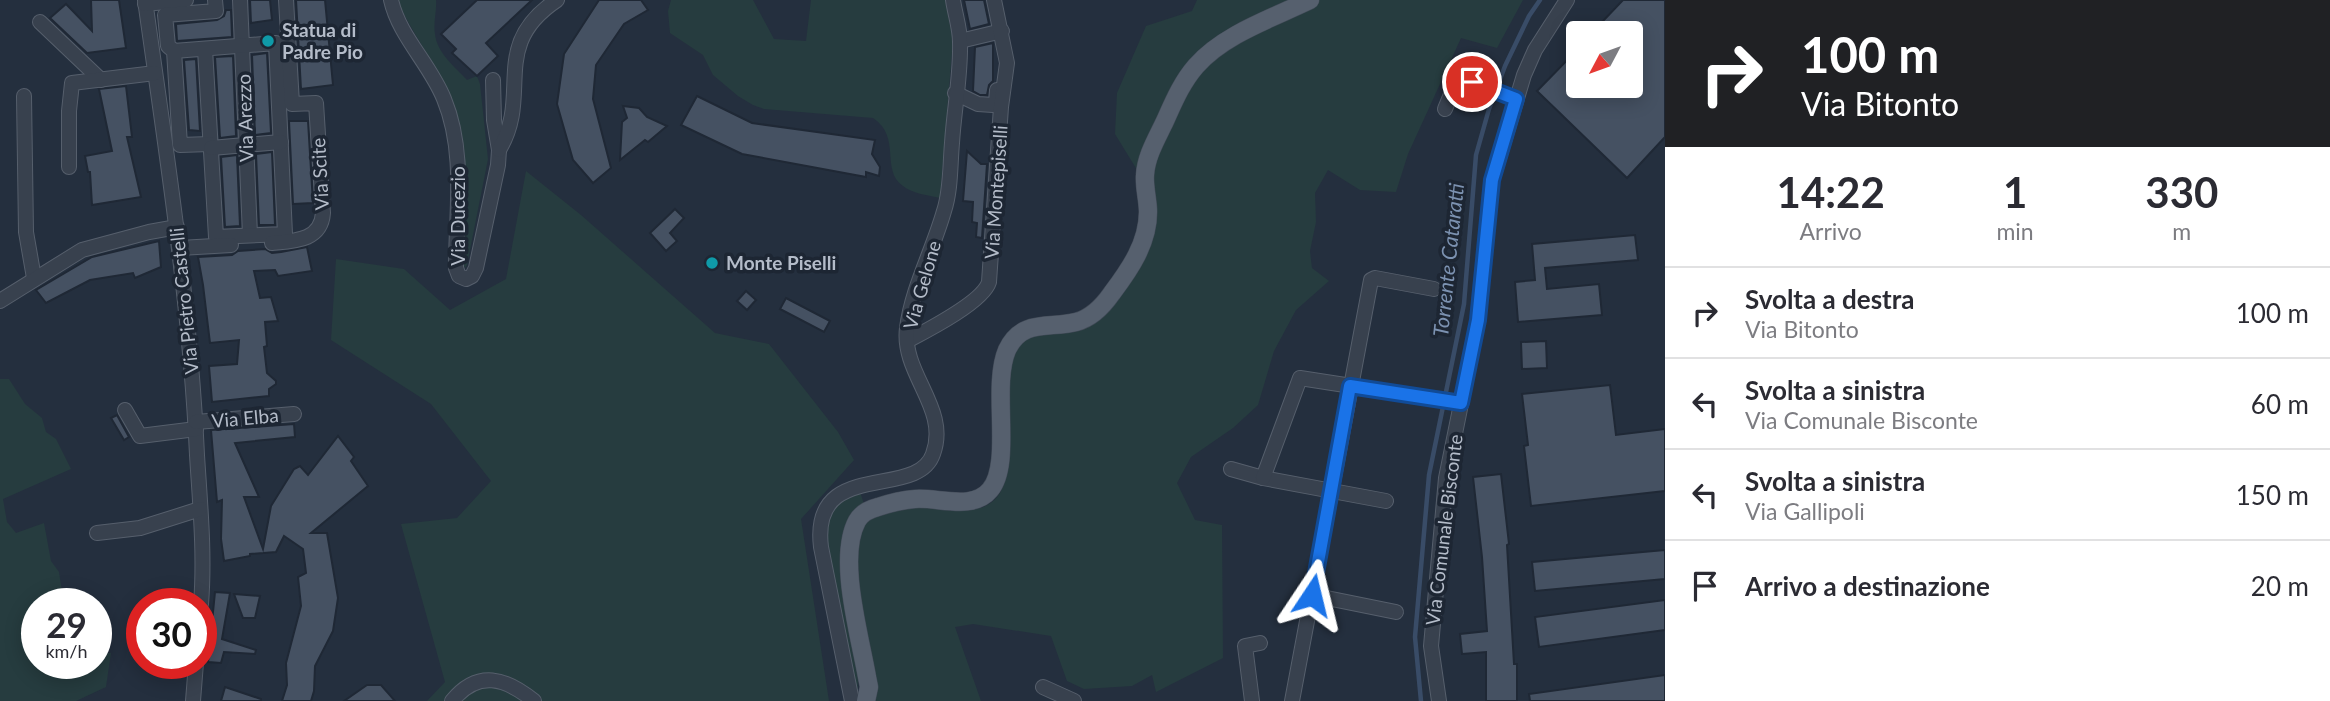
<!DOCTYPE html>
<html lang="it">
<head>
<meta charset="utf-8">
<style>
  :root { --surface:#fff; --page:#f7f7f7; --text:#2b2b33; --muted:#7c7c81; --line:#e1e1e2 }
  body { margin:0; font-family:Lato,sans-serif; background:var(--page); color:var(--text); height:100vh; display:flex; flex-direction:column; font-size:26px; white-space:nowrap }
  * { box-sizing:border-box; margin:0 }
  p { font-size:23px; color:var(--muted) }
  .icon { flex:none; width:38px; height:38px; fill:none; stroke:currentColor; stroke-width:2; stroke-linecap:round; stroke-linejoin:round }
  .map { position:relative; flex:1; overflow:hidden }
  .details { display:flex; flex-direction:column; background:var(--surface); width:665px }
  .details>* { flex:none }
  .top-card { background:#202124; color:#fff; overflow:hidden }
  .needle { width:46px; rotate:229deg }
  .tools { position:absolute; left:1566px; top:21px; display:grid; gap:14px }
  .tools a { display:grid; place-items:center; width:77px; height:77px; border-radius:7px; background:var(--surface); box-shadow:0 4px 18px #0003; font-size:35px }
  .speed { position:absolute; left:21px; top:588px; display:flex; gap:14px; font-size:35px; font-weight:700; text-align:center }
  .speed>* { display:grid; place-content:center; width:91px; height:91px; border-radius:50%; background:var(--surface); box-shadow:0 4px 18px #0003; line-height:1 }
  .speed small { font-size:18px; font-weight:400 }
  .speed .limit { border:10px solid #d22; background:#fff; color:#111 }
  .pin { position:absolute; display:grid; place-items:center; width:60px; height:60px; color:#fff; margin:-30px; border:4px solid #fff; border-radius:50%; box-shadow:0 2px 7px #0007 }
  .me { position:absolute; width:77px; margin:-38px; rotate:10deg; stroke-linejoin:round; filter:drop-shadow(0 0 5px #0008) }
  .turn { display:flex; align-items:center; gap:24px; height:147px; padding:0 21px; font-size:32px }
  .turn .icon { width:91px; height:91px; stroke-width:2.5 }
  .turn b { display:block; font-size:49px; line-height:60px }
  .eta { display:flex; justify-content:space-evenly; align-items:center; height:119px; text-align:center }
  .eta b { font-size:42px; font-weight:700; line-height:49px }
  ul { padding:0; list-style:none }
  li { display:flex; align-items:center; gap:21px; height:91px; padding:0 21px; border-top:2px solid var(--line) }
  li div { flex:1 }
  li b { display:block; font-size:26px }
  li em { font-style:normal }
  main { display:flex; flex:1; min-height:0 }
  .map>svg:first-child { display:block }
</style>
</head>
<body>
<main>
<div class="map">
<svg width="1665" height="701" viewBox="0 0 1665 701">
  <rect width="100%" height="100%" fill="#242f3e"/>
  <!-- green -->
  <g fill="#263c3f">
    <path d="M397 0H436C437 11 433 23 435 34 437 53 455 67 467 80L477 76 480 84 488 159 467 265 465 268C459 257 462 239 463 226 464 195 468 165 462 135 453 84 418 46 397 0Z"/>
    <path d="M671 0H753L774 39 806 41 811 0H945L953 40 940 198C928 195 913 194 903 186 880 170 902 137 873 118L764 109 753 105 738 96 713 75 703 55 670 33 668 11Z"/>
    <path d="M1197 0H1523L1497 48 1461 38 1408 154 1396 192 1360 190 1328 170 1315 193 1316 222 1310 251 1312 268 1329 281 1296 310 1274 351 1258 405 1233 428 1191 457 1177 483 1195 520 1222 525 1223 658 1156 692 1152 675 1132 686 1084 689 1067 681 1051 636 973 624 955 627 981 701H871L854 557 863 519C877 515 891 508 905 507 934 505 982 523 1000 493 1022 454 990 381 1019 346 1034 328 1059 336 1079 330 1092 327 1101 319 1110 310L1147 251 1142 178 1115 134 1117 93 1146 26 1192 11Z"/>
    <path d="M526 171 581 215 715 333 769 344 838 432 854 460 801 519 829 701H427L445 682 401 524 457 518 491 481 431 404 331 340 336 259 404 269 450 310 506 279Z"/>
    <path d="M0 379H9L25 404 42 418 46 432 56 439 71 469 3 499 7 522 16 533 44 523 51 561 59 572 64 604H37V663H96V653H111L106 687 76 701H0Z"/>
    <path d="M860 492 864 504 856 509 858 700 827 546C827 513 830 506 860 492Z"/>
  </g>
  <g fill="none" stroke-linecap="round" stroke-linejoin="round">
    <!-- stream -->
    <path stroke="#394c67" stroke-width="4.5" d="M1421 701 1415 637 1429 475 1464 304 1476 155 1489 109 1505 66 1529 16 1540 0"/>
  </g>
  <!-- building -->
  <g fill="#455162" stroke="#1f2835" stroke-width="2">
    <path d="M91 0H119L126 48 87 53 50 18 66 4 92 31Z"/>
    <path d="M250 0H270L272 20 251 23Z"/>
    <path d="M296 0H325L333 85 301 89Z"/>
    <path d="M477 0H532L486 43 498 56 477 76 452 53 456 49 441 34Z"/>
    <path d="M599 0H641L648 10 624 24 596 65 593 99 611 168 593 183 573 160 557 104 564 54Z"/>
    <path d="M964 0H984L989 24 970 29Z"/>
    <path d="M1623 0H1665V137L1627 178 1537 91 1578 49V86H1631V33H1614L1602 22Z"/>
    <path d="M226 10H231L232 37 177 41 176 24 217 20 224 16Z"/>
    <path d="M993 43V81L989 85 987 95H980L973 91 975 47Z"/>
    <path d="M267 53 271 133 255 135 252 55Z"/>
    <path d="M233 56 236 136 220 138 215 57Z"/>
    <path d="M196 59 200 131 189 130 184 60Z"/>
    <path d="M126 86 132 137H127L141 197 92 205 90 172H88L85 156 112 151 99 89Z"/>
    <path d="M697 96 752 123 875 140 872 154 880 167 879 176 866 172V177L742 154 681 125Z"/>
    <path d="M623 106 639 108 647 117 667 126 648 142 645 140 620 160 622 122 627 118Z"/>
    <path d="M289 121H308L313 203 293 204Z"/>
    <path d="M967 151 981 164H987L982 238 976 237 977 223 972 222 973 202 963 201Z"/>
    <path d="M272 152 275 225H259L256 154Z"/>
    <path d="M237 155 240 226 225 227 221 157Z"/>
    <path d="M675 209 684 218 670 233 677 241 666 251 650 233Z"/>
    <path d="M1635 235 1638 260 1545 268 1547 289 1599 284 1602 315 1518 322 1515 282 1535 280 1532 244Z"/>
    <path d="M159 241 161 267 135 278 133 273 90 280 46 303 36 290 92 257Z"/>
    <path d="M307 247 312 271 278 276 275 270 254 271 260 298 271 297 278 321 265 322 267 346 264 347 267 373 276 381V384L269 389V396L212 402 209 366 237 364 239 340 210 343 203 285 198 257 232 255 238 251 265 249 272 253 281 252Z"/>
    <path d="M746 291 756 300 747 310 737 301Z"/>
    <path d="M786 298 830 321 824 332 780 309Z"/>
    <path d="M1546 341 1547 368 1522 369 1521 342Z"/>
    <path d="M1610 385 1616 435 1665 429V491L1531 506 1524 446 1528 445 1522 394Z"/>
    <path d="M117 415 129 437 124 440 111 418Z"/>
    <path d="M294 424 295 437 235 443 259 497H244L263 549 271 506 294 469 300 466 308 475 338 436 354 457 351 461 368 486 311 533H327L338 598 333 631 315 666 314 691 311 701H282L287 685 286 663 301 606 298 577 306 573 303 549 284 536 276 552 250 554V556L224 561 221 539 222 500 217 502 211 430Z"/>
    <path d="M1501 474 1509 544 1507 545 1514 664H1517V701H1486V652L1462 654 1460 634 1487 631 1482 557 1473 477Z"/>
    <path d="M1665 550V579L1535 591 1532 562Z"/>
    <path d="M215 592 230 593 222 639 256 650 255 654 224 652 221 663 208 662Z"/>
    <path d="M234 594 260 596 255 618H243Z"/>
    <path d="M1665 600V630L1539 647 1535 617Z"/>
    <path d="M1665 675V701H1530L1529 694Z"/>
    <path d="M367 685H381L395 701H344Z"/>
    <path d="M225 687 261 699V701H221Z"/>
  </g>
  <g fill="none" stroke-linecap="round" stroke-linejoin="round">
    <defs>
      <g id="minor">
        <path d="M145 0C166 151 190 302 197 455 200 504 205 554 201 604"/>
        <path d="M240 0 250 235"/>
        <path d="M391 0C399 36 430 64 444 99 466 152 456 212 456 268L459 276 466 279 472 276 476 268 498 165 499 150 494 120 493 80"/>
        <path d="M145 4 186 0"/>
        <path d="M40 22 101 80"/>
        <path d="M960 41 1002 31"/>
        <path d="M174 51 276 43 285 234 216 237 205 49"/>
        <path d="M955 93 978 104 993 105 996 103 997 90"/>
        <path d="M24 96 26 232 34 278"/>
        <path d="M1445 109 1458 77 1516 99"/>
        <path d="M210 144 180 145 174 51 168 46 165 15 216 11 215 0"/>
        <path d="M211 148 281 142"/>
        <path d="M499 150C533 94 488 46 557 0"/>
        <path d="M69 167V111L72 83 155 73"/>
        <path d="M272 243C294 241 321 241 323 213L316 103 292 104 286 0"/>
        <path d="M180 248 231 245"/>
        <path d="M0 301 82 250 149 232 177 227"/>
        <path d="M907 341C926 331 983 302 989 282L1001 107 1007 63 994 0"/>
        <path d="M125 410 140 436 196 429"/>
        <path d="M196 422 294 414"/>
        <path d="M1231 469 1263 478 1386 501"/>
        <path d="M1263 478 1300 378 1461 403"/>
        <path d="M97 533 140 528 200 509"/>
        <path d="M1312 595 1396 612"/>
        <path d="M1043 687 1074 701"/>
        <path d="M193 701 196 663"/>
        <path d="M452 701C478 669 506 678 534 701"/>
        <path d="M852 701 821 547C810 457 917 501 933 454 950 408 901 374 907 328 912 288 933 250 944 211 951 190 950 165 952 143 954 110 961 75 960 42 960 28 955 14 953 0"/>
        <path d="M1252 701 1245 646 1260 643"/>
        <path d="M1292 701 1371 280 1375 278 1434 289"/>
        <path d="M1439 701 1431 646 1446 478 1478 320 1492 181 1524 75 1535 50 1567 0"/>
      </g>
      <path id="major" d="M866 701 869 687 867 677C860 636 837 558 857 521 862 512 870 509 878 507 890 503 902 500 915 499 938 497 973 511 990 490 1013 463 991 387 1007 350 1022 318 1050 329 1076 322 1092 318 1103 306 1112 293 1130 269 1148 243 1148 212 1148 200 1144 187 1145 175 1146 156 1157 138 1165 121 1174 101 1182 82 1196 66 1224 34 1273 18 1310 0"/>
    </defs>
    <!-- minor casing -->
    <use href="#minor" stroke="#565f6c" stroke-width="16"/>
    <!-- major casing -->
    <use href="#major" stroke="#414a57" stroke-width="19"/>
    <!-- minor -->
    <use href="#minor" stroke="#38414e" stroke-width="14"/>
    <!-- major -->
    <use href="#major" stroke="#56606e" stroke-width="18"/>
  </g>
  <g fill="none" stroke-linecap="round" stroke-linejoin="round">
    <defs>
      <path id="route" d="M1312 595 1350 386 1461 403 1478 320 1492 180 1516 99 1472 82"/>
    </defs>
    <!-- route casing -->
    <use href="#route" stroke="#114b97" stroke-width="18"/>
    <!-- route -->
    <use href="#route" stroke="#1a73e8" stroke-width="12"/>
  </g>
  <!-- markers -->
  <g fill="#0f9aa8" stroke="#1d2633" stroke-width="2.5">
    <circle cx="268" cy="41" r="7"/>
    <circle cx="712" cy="263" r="7"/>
  </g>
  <g text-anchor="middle" stroke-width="7" stroke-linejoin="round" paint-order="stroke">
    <!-- poi labels -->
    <g font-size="19" font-weight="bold" fill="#b4bcc9" stroke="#1d2633" text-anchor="start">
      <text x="282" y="37">Statua di<tspan x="282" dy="22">Padre Pio</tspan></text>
      <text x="726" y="270">Monte Piselli</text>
    </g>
    <!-- street labels -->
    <g font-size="19" fill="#b4bcc9" stroke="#1d2633">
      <text transform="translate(245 118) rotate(-92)" y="7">Via Arezzo</text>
      <text transform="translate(320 174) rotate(-93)" y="7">Via Scite</text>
      <text transform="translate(996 192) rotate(-86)" y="7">Via Montepiselli</text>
      <text transform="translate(458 216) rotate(-90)" y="7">Via Ducezio</text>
      <text transform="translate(922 285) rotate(-74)" y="7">Via Gelone</text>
      <text transform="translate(184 301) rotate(-96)" y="7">Via Pietro Castelli</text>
      <text transform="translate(245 418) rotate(-5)" y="7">Via Elba</text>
      <text transform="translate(1444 530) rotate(-83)" y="7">Via Comunale Bisconte</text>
    </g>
    <!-- water labels -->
    <g font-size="21" font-style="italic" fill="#7c92b1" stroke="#1d2633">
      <text transform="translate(1449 260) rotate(-84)" y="7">Torrente Cataratti</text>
    </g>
  </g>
</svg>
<div class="tools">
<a><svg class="needle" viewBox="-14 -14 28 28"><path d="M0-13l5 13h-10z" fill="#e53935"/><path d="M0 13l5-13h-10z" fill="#7c7c81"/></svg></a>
</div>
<div class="speed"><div>29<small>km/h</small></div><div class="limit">30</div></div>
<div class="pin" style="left:1472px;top:82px;background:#d93025"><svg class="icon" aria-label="arrive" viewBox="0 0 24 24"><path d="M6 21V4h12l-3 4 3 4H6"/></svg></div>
<svg class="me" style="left:1312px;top:595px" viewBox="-20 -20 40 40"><path d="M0-17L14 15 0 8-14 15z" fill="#1a73e8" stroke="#fff" stroke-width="4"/></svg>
</div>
<section class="details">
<div class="top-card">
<div class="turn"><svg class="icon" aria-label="right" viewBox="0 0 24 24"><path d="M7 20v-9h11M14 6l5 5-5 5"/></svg><div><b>100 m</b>Via Bitonto</div></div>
</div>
<div class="eta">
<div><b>14:22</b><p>Arrivo</p></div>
<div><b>1</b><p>min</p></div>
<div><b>330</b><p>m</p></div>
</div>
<ul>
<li><svg class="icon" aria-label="right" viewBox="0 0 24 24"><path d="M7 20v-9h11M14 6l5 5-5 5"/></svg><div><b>Svolta a destra</b><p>Via Bitonto</p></div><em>100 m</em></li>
<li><svg class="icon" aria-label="left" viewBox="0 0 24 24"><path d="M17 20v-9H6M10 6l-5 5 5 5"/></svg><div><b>Svolta a sinistra</b><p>Via Comunale Bisconte</p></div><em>60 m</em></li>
<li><svg class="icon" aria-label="left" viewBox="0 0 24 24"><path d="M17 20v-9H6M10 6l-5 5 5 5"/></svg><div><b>Svolta a sinistra</b><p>Via Gallipoli</p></div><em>150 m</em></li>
<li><svg class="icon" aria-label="arrive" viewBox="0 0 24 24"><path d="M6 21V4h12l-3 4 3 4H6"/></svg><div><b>Arrivo a destinazione</b></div><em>20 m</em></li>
</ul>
</section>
</main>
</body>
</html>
